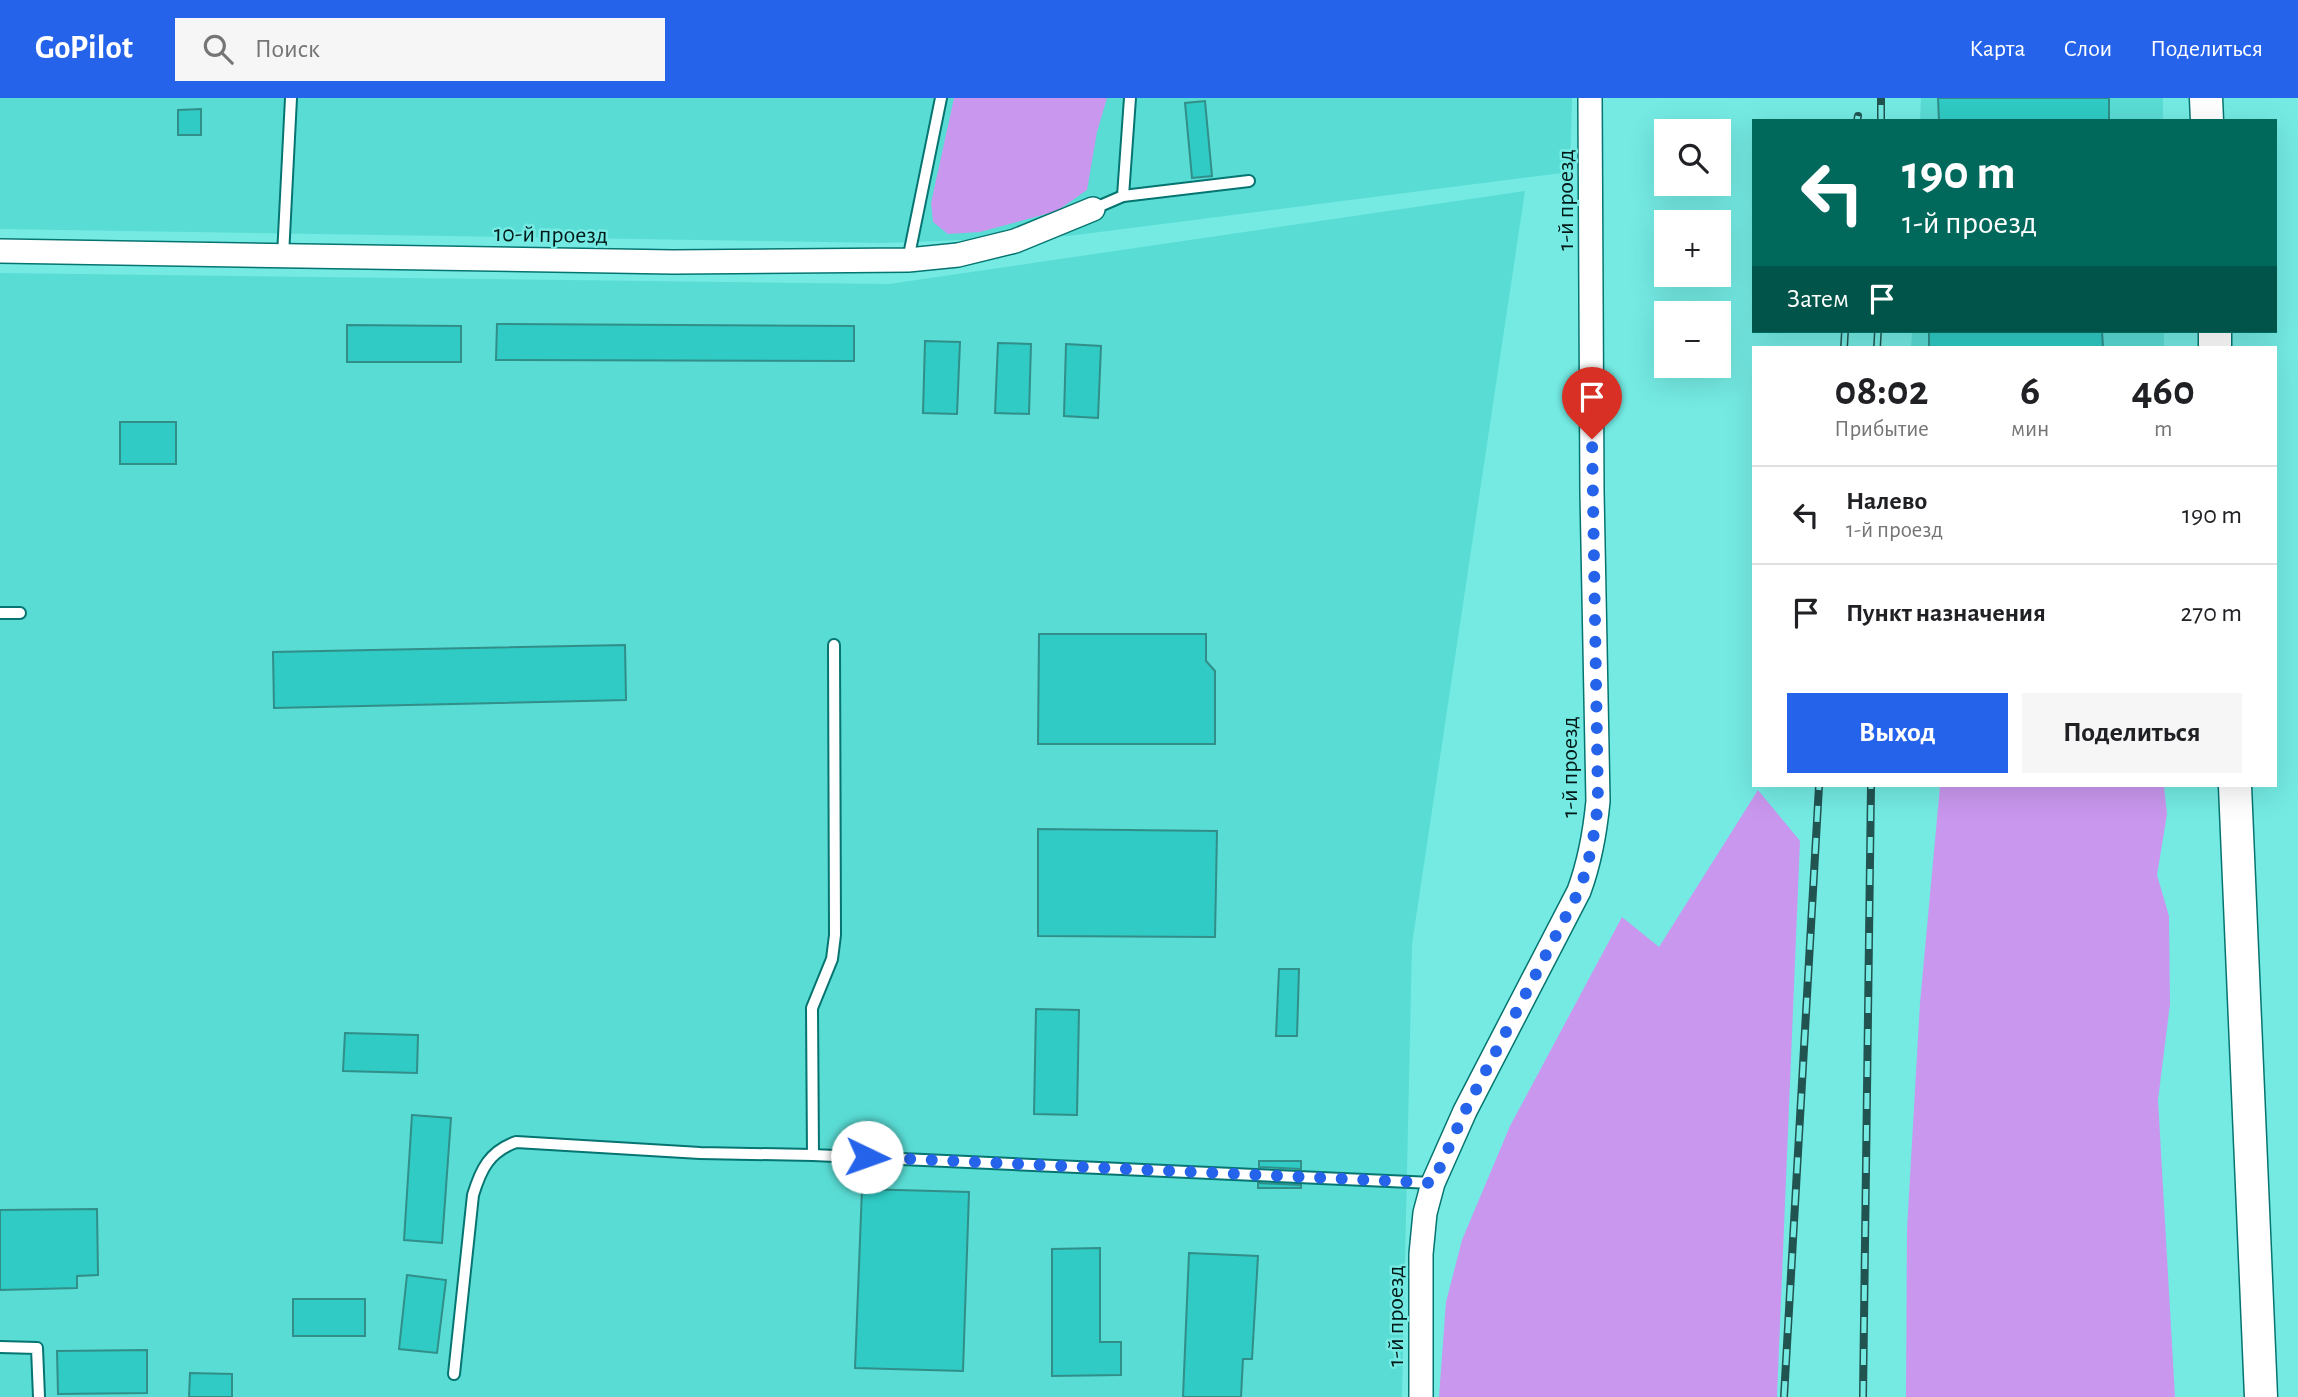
<!DOCTYPE html>
<html lang="ru">
<head>
<meta charset="utf-8">
<style>
  :root { --surface:#fff; --page:#f6f6f6; --text:#202124; --muted:#757577; --line:#e0e0e0; --accent:#2563eb }
  body { margin:0; font-family:"Alegreya Sans",sans-serif; background:var(--page); color:var(--text); height:100vh; display:flex; flex-direction:column; font-size:26px; white-space:nowrap }
  * { box-sizing:border-box; margin:0 }
  p { font-size:23px; color:var(--muted) }
  .icon { flex:none; width:38px; height:38px; fill:none; stroke:currentColor; stroke-width:2; stroke-linecap:round; stroke-linejoin:round }
  .map { position:relative; flex:1; overflow:hidden }
  .sheet { position:absolute; left:1752px; top:248px; width:525px; height:441px; display:flex; flex-direction:column; background:var(--surface); border-radius:0px; box-shadow:0 7px 28px #0002 }
  .sheet>* { flex:none }
  .banner { position:absolute; left:1752px; top:21px; width:525px; height:214px; border-radius:0px; box-shadow:0 7px 28px #0002; background:#00695c; color:#fff; overflow:hidden }
  .tools { position:absolute; left:1654px; top:21px; display:grid; gap:14px }
  .tools a { display:grid; place-items:center; width:77px; height:77px; border-radius:0px; background:var(--surface); box-shadow:0 7px 28px #0002; font-size:35px }
  .pin { position:absolute; display:grid; place-items:center; width:60px; height:60px; color:#fff; margin:-72px -30px; border-radius:50% 50% 50% 0; rotate:-45deg; box-shadow:0 0 7px #0007 }
  .pin .icon { rotate:45deg }
  .me { position:absolute; width:77px; margin:-38px; rotate:93deg; stroke-linejoin:round; filter:drop-shadow(0 0 5px #0008) }
  .turn { display:flex; align-items:center; gap:24px; height:147px; padding:0 35px; font-size:32px }
  .turn .icon { width:91px; height:91px; stroke-width:2.5 }
  .turn b { display:block; font-size:49px; line-height:60px }
  .then { display:flex; align-items:center; height:66px; padding:0 35px; background:#0003; gap:14px; font-size:26px }
  .eta { display:flex; justify-content:space-evenly; align-items:center; height:119px; text-align:center }
  .eta b { font-size:42px; font-weight:600; line-height:49px }
  .primary-button { display:flex; gap:14px; margin-top:auto; padding:14px 35px }
  .primary-button a { flex:1; height:80px; border-radius:0px; background:var(--accent); color:#fff; font-size:28px; font-weight:600; line-height:80px; text-align:center }
  .primary-button a+a { background:var(--page); color:var(--text) }
  ul { padding:0; list-style:none }
  li { display:flex; align-items:center; gap:21px; height:98px; padding:0 35px; border-top:2px solid var(--line) }
  li div { flex:1 }
  li b { display:block; font-size:26px }
  li em { font-style:normal }
  header { display:flex; align-items:center; gap:42px; box-sizing:border-box; height:98px; padding:0 35px; background:var(--accent); color:#fff }
  header strong { font-size:33px }
  nav { display:flex; gap:38px; margin-inline-start:auto; font-size:24px }
  .search { width:490px; height:63px; background:var(--page); display:flex; align-items:center; gap:18px; box-sizing:border-box; padding:0 24px; border-radius:0px; color:var(--muted); font-size:26px }
  .map>svg:first-child { display:block }
</style>
</head>
<body>
<header>
<strong>GoPilot</strong>
<div class="search"><svg class="icon" aria-label="search" viewBox="0 0 24 24"><circle cx="10" cy="10" r="6"/><path d="M15 15l6 6"/></svg>Поиск</div>
<nav><a>Карта</a><a>Слои</a><a>Поделиться</a></nav>
</header>
<div class="map">
<svg width="2298" height="1299" viewBox="0 0 2298 1299">
  <rect width="100%" height="100%" fill="#74eae3"/>
  <!-- built -->
  <g fill="#59dcd4">
    <path d="M0 0H1572L1570 74 1068 138 884 145 0 131Z"/>
    <path d="M1921 0H2163V23H1920Z"/>
    <path d="M1525 93 1412 846 1402 1299H0V175L889 186Z"/>
    <path d="M1912 233H2164V250H1911Z"/>
  </g>
  <!-- green -->
  <g fill="#c997ee">
    <path d="M954 0H1107L1097 34 1087 92 1057 113 980 134 948 136 933 124 931 105Z"/>
    <path d="M1940 688H2164L2167 716 2157 777 2169 818 2170 906 2158 1002 2175 1299H1906L1907 1131 1920 905Z"/>
    <path d="M1758 692 1800 743 1777 1299H1439L1446 1204 1462 1142 1510 1028 1622 819 1659 849Z"/>
  </g>
  <!-- building -->
  <g fill="#2fcbc4" stroke="#318e89" stroke-width="2">
    <path d="M1938 0H2109V23H1939Z"/>
    <path d="M1205 3 1212 78 1192 80 1185 5Z"/>
    <path d="M201 11V37H178V12Z"/>
    <path d="M497 226 854 228V263L496 262Z"/>
    <path d="M347 227 461 228V264H347Z"/>
    <path d="M1929 233H2102L2103 250H1929Z"/>
    <path d="M925 243 960 244 957 316 923 315Z"/>
    <path d="M998 245 1031 246 1029 316 995 315Z"/>
    <path d="M1066 246 1101 248 1098 320 1064 318Z"/>
    <rect x="120" y="324" width="56" height="42"/>
    <path d="M1039 536H1206V563L1215 573V646H1038Z"/>
    <path d="M625 547 626 602 274 610 273 554Z"/>
    <path d="M1038 731 1217 733 1215 839 1038 838Z"/>
    <path d="M1279 871H1299L1297 938H1276Z"/>
    <path d="M1036 911 1079 912 1077 1017 1034 1016Z"/>
    <path d="M345 935 418 937 417 975 343 973Z"/>
    <path d="M412 1017 451 1020 442 1145 404 1142Z"/>
    <path d="M1259 1063H1301V1071L1259 1069Z"/>
    <path d="M1258 1085 1301 1087V1090H1258Z"/>
    <path d="M862 1091 969 1094 963 1273 855 1270Z"/>
    <path d="M97 1111 98 1177 77 1178V1190L0 1192V1112Z"/>
    <path d="M1100 1150V1244H1121V1277L1052 1278V1151Z"/>
    <path d="M1189 1155 1258 1158 1252 1261H1243L1241 1299H1183Z"/>
    <path d="M407 1177 446 1182 437 1255 399 1251Z"/>
    <rect x="293" y="1201" width="72" height="37"/>
    <path d="M147 1252V1295L58 1296 57 1253Z"/>
    <path d="M190 1275 232 1276V1299H189Z"/>
  </g>
  <g fill="none" stroke-linecap="round" stroke-linejoin="round">
    <defs>
      <g id="lane">
        <path d="M1123 98 1249 83"/>
        <path d="M1093 111 1123 98 1130 0"/>
        <path d="M283 158 291 0"/>
        <path d="M908 162 941 0"/>
        <path d="M0 515H20"/>
        <path d="M834 547 835 837 832 861 812 910 813 1057 1433 1085"/>
        <path d="M0 1249 37 1250 39 1299"/>
        <path d="M454 1276 473 1097C481 1071 489 1054 516 1044L700 1055 813 1057"/>
      </g>
      <g id="street">
        <path d="M0 153 673 164 908 162 958 157 1015 143 1093 111"/>
        <path d="M1421 1299V1156L1425 1115 1433 1085 1465 1013 1579 793C1590 763 1595 735 1598 703L1592 394 1590 0"/>
      </g>
      <g id="secondary">
        <path d="M2206 0 2207 23"/>
        <path d="M2215 233V250"/>
        <path d="M2235 688 2261 1299"/>
      </g>
    </defs>
    <!-- lane casing -->
    <use href="#lane" stroke="#067470" stroke-width="14"/>
    <!-- street casing -->
    <use href="#street" stroke="#067470" stroke-width="26"/>
    <!-- secondary casing -->
    <use href="#secondary" stroke="#067470" stroke-width="35"/>
    <!-- lane -->
    <use href="#lane" stroke="#fff" stroke-width="10"/>
    <!-- street -->
    <use href="#street" stroke="#fff" stroke-width="23"/>
    <!-- secondary -->
    <use href="#secondary" stroke="#fff" stroke-width="32"/>
    <defs>
      <g id="rail">
        <path d="M1857 23 1858 18"/>
        <path d="M1881 23V0"/>
        <path d="M1844 250 1845 233"/>
        <path d="M1877 250 1878 233"/>
        <path d="M1784 1299 1819 688"/>
        <path d="M1863 1299 1871 688"/>
      </g>
    </defs>
    <!-- rail casing -->
    <use href="#rail" stroke="#215451" stroke-width="8"/>
    <!-- rail -->
    <use href="#rail" stroke="#74eae3" stroke-width="5" stroke-dasharray="16" stroke-linecap="butt"/>
  </g>
  <g fill="none" stroke-linecap="round" stroke-linejoin="round">
    <!-- route -->
    <path stroke="#2563eb" stroke-width="12" stroke-dasharray="0 21.6" d="M867 1059 1433 1085 1465 1013 1579 793C1590 763 1595 735 1598 703L1592 341"/>
  </g>
  <g text-anchor="middle" stroke-width="5" stroke-linejoin="round" paint-order="stroke">
    <!-- street labels -->
    <g font-size="24" fill="#011a18" stroke="#74eae3">
      <text transform="translate(1565 102) rotate(-90)" y="8">1-й проезд</text>
      <text transform="translate(551 136) rotate(1)" y="8">10-й проезд</text>
      <text transform="translate(1569 669) rotate(-90)" y="8">1-й проезд</text>
      <text transform="translate(1395 1218) rotate(-90)" y="8">1-й проезд</text>
    </g>
  </g>
</svg>
<div class="tools">
<a><svg class="icon" aria-label="search" viewBox="0 0 24 24"><circle cx="10" cy="10" r="6"/><path d="M15 15l6 6"/></svg></a>
<a>+</a>
<a>−</a>
</div>
<div class="pin" style="left:1592px;top:341px;background:#d93025"><svg class="icon" aria-label="arrive" viewBox="0 0 24 24"><path d="M6 21V4h12l-3 4 3 4H6"/></svg></div>
<svg class="me" style="left:867px;top:1059px" viewBox="-20 -20 40 40"><circle r="19" fill="#fff"/><path d="M0-13L10 11 0 6-10 11z" fill="#2563eb"/></svg>
<div class="banner">
<div class="turn"><svg class="icon" aria-label="left" viewBox="0 0 24 24"><path d="M17 20v-9H6M10 6l-5 5 5 5"/></svg><div><b>190 m</b>1-й проезд</div></div>
<div class="then">Затем<svg class="icon" aria-label="arrive" viewBox="0 0 24 24"><path d="M6 21V4h12l-3 4 3 4H6"/></svg></div>
</div>
<section class="sheet">
<div class="eta">
<div><b>08:02</b><p>Прибытие</p></div>
<div><b>6</b><p>мин</p></div>
<div><b>460</b><p>m</p></div>
</div>
<ul>
<li><svg class="icon" aria-label="left" viewBox="0 0 24 24"><path d="M17 20v-9H6M10 6l-5 5 5 5"/></svg><div><b>Налево</b><p>1-й проезд</p></div><em>190 m</em></li>
<li><svg class="icon" aria-label="arrive" viewBox="0 0 24 24"><path d="M6 21V4h12l-3 4 3 4H6"/></svg><div><b>Пункт назначения</b></div><em>270 m</em></li>
</ul>
<div class="primary-button"><a>Выход</a><a>Поделиться</a></div>
</section>
</div>
</body>
</html>
